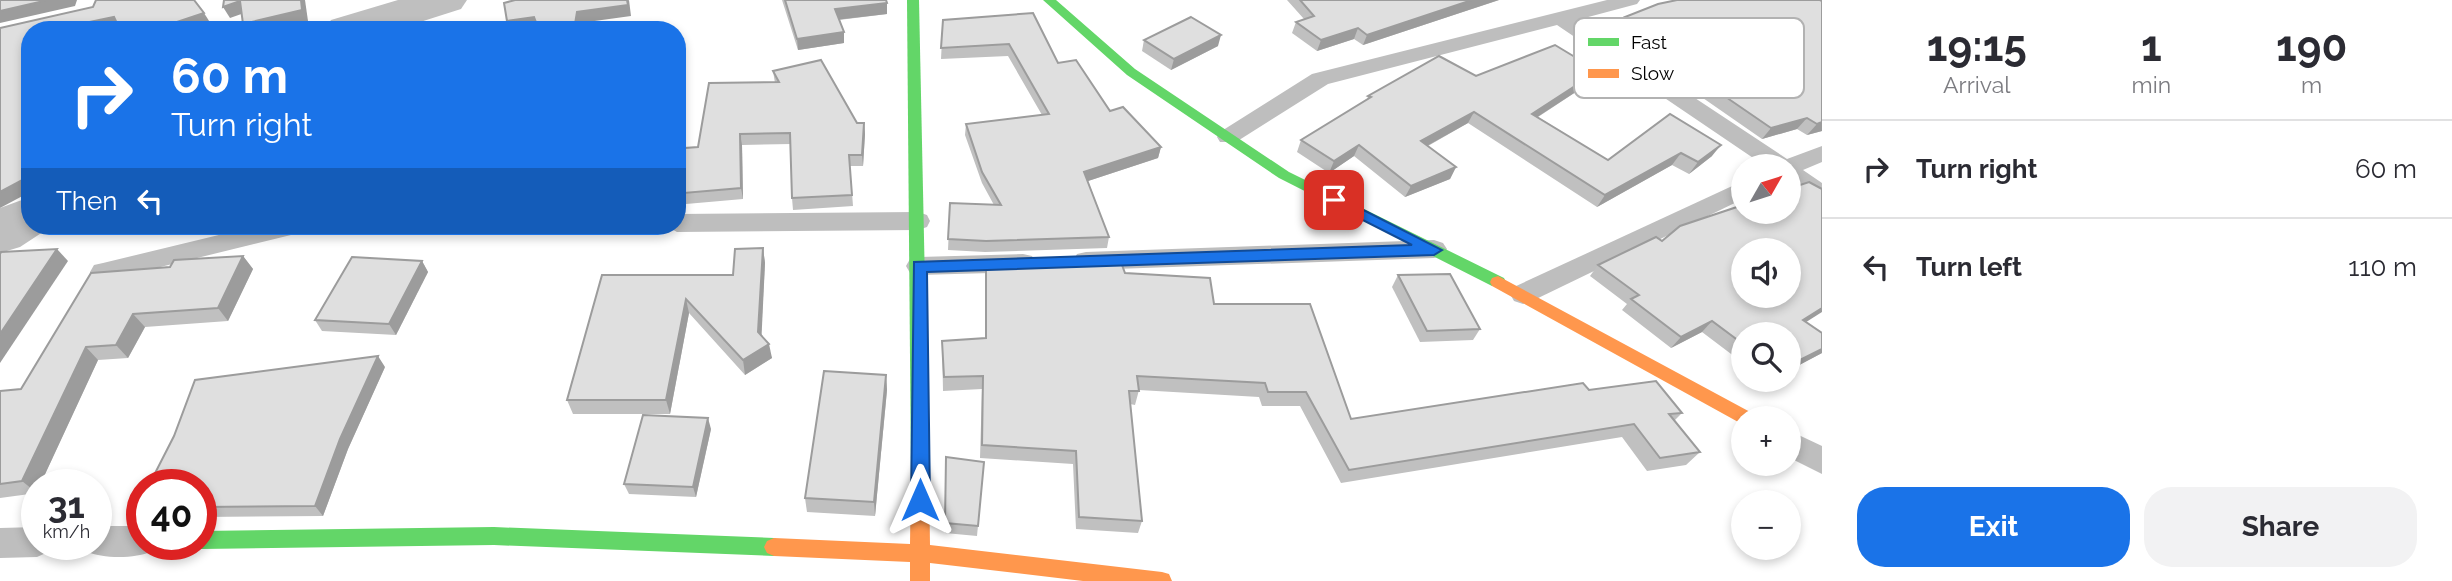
<!DOCTYPE html>
<html lang="en">
<head>
<meta charset="utf-8">
<style>
  :root { --surface:#fff; --page:#f2f2f3; --text:#2b2b33; --muted:#7c7c81; --line:#e1e1e2; --accent:#1a73e8 }
  body { margin:0; font-family:Raleway,sans-serif; background:var(--page); color:var(--text); height:100vh; display:flex; flex-direction:column; font-size:26px; white-space:nowrap }
  * { box-sizing:border-box; margin:0 }
  p { font-size:23px; color:var(--muted) }
  .icon { flex:none; width:38px; height:38px; fill:none; stroke:currentColor; stroke-width:2; stroke-linecap:round; stroke-linejoin:round }
  .map { position:relative; flex:1; overflow:hidden }
  .details { display:flex; flex-direction:column; background:var(--surface); width:630px }
  .details>* { flex:none }
  .top-card { position:absolute; left:21px; top:21px; width:665px; height:214px; border-radius:28px; box-shadow:0 4px 10px #0003; background:#1a73e8; color:#fff; overflow:hidden }
  .needle { width:46px; rotate:51deg }
  .tools { position:absolute; left:1731px; top:154px; display:grid; gap:14px }
  .tools a { display:grid; place-items:center; width:70px; height:70px; border-radius:50%; background:var(--surface); box-shadow:0 4px 10px #0003; font-size:35px }
  .speed { position:absolute; left:21px; top:469px; display:flex; gap:14px; font-size:35px; font-weight:700; text-align:center }
  .speed>* { display:grid; place-content:center; width:91px; height:91px; border-radius:50%; background:var(--surface); box-shadow:0 4px 10px #0003; line-height:1 }
  .speed small { font-size:18px; font-weight:400 }
  .speed .limit { border:10px solid #d22; background:#fff; color:#111 }
  .pin { position:absolute; display:grid; place-items:center; width:60px; height:60px; color:#fff; margin:-30px; border-radius:14px; box-shadow:0 4px 10px #0006 }
  .me { position:absolute; width:77px; margin:-38px; rotate:0deg; stroke-linejoin:round; filter:drop-shadow(0 0 5px #0008) }
  .turn { display:flex; align-items:center; gap:24px; height:147px; padding:0 35px; font-size:32px }
  .turn .icon { width:91px; height:91px; stroke-width:2.5 }
  .turn b { display:block; font-size:49px; line-height:60px }
  .then { display:flex; align-items:center; height:66px; padding:0 35px; background:#0003; gap:14px; font-size:26px }
  .eta { display:flex; justify-content:space-evenly; align-items:center; height:119px; text-align:center }
  .eta b { font-size:42px; font-weight:700; line-height:49px }
  .cta { display:flex; gap:14px; margin-top:auto; padding:14px 35px }
  .cta a { flex:1; height:80px; border-radius:28px; background:var(--accent); color:#fff; font-size:28px; font-weight:700; line-height:80px; text-align:center }
  .cta a+a { background:var(--page); color:var(--text) }
  ul { padding:0; list-style:none }
  li { display:flex; align-items:center; gap:21px; height:98px; padding:0 35px; border-top:2px solid var(--line) }
  li div { flex:1 }
  li b { display:block; font-size:26px }
  li em { font-style:normal }
  main { display:flex; flex:1; min-height:0 }
  .map>svg:first-child { display:block }
</style>
</head>
<body>
<main>
<div class="map">
<svg width="1822" height="581" viewBox="0 0 1822 581">
  <rect width="100%" height="100%" fill="#fff"/>
  <g fill="none" stroke-linecap="round" stroke-linejoin="round">
    <!-- river -->
    <g fill="#bfbfbf" fill-rule="evenodd">
      <path d="M398 0H467L461 9 395 30H324L331 20Z"/>
      <path d="M30 197V226H52L20 247 0 253V208Z"/>
    </g>
    <!-- street -->
    <g fill="#bebebe" fill-rule="evenodd">
      <path d="M1607 0H1640L1637 4 1577 20 1787 159 1822 146V162L1803 170 1822 183V203L1788 183V166H1765L1557 25 1328 84 1236 142H1220L1217 137 1220 132 1312 74Z"/>
      <path d="M1743 181V199L1532 301 1523 304 1514 301 1510 294 1514 287Z"/>
      <path d="M918 212 927 215 930 221 927 227 918 230 677 232 666 226H677V214Z"/>
      <path d="M256 226H303L300 232 291 235 103 281 94 279 90 272 94 265 103 263Z"/>
      <path d="M1434 240 1443 243 1447 249 1443 255 1434 258 1086 270 1077 268 1073 261 1077 254 1086 252Z"/>
      <path d="M1023 254 1032 256 1036 263 1032 270 1023 272 919 275 910 273 906 266 910 259 919 257Z"/>
      <path d="M1788 430 1822 446V474L1788 457Z"/>
      <path d="M96 526H142V544H157L153 551C134 559 104 559 85 551L81 544H96Z"/>
      <path d="M37 527V544H52L48 552 37 557 0 558V528Z"/>
    </g>
    <!-- fast -->
    <g fill="#63d668" fill-rule="evenodd">
      <path d="M907 0H919L929 476 926 482 920 484 914 482 911 476Z"/>
      <path d="M1043 0H1056L1135 69 1289 172 1504 278 1506 282 1504 286H1492L1279 178 1127 75Z"/>
      <path d="M494 527 774 538 781 541 784 547 781 553 774 556 494 545 201 549 193 544H201V531Z"/>
    </g>
    <!-- slow -->
    <g fill="#ff974d" fill-rule="evenodd">
      <path d="M1498 276 1752 413 1755 418H1743V424L1740 423 1492 286 1490 282 1492 278Z"/>
      <path d="M920 468 926 470 929 476 930 545 1162 572 1169 574 1172 581H1083L930 563V581H910V562L774 556 767 553 764 547 767 541 774 538 910 544 911 476 914 470Z"/>
    </g>
  </g>
  <!-- wall -->
  <g fill="#c0c0c0">
    <path d="M782 0H886L887 14 839 20 844 32V43L798 50Z"/>
    <path d="M1287 0H1499L1363 45 1354 39 1317 51 1292 33 1296 22 1304 19Z"/>
    <path d="M1820 0 1822 131 1807 135 1797 129 1762 139 1677 80 1682 72 1619 28 1625 17Z"/>
    <path d="M943 20 1058 63 1110 111 1161 147 1158 158 1088 181 1109 237 1107 248 985 252 948 250 950 203 994 205 982 183 965 135 966 124 1042 115 1008 56 941 59Z"/>
    <path d="M1144 40 1218 46 1171 70 1142 51Z"/>
    <path d="M773 71 857 123H864L865 134 863 166H850L853 206 793 210 792 198 791 144 742 145 743 199 686 204 684 193 698 147 775 83Z"/>
    <path d="M1598 71 1591 82 1538 117 1608 160 1670 114 1712 156 1689 174 1672 165 1597 207 1468 123 1428 146 1456 167 1450 179 1405 197 1354 156 1329 173 1297 152 1301 140 1367 100 1368 96 1476 76Z"/>
    <path d="M763 248 765 263 761 335 772 358 745 375 689 313 670 414H573L567 400 602 275H733Z"/>
    <path d="M243 256 253 269 228 321 145 327 128 358 98 360 40 485H37V493L0 498V391L21 389 170 267Z"/>
    <path d="M422 261 428 272 396 335 322 331 315 320Z"/>
    <path d="M986 262 1125 273 1214 304 1351 419 1589 390 1682 413 1674 421 1700 452 1686 465 1647 471 1622 437 1341 483 1300 406H1262L1259 397 1139 390 1135 405 1130 404 1142 521 1138 533 1076 529 1073 464 980 458 982 389 943 391 942 341 985 338Z"/>
    <path d="M1598 265 1806 322 1822 333V353L1788 371V334H1743V363L1702 332 1671 348 1622 310 1627 304 1590 276Z"/>
    <path d="M1398 275 1480 329 1473 340 1420 342 1392 287Z"/>
    <path d="M385 367 348 449 323 516 201 517V485Z"/>
    <path d="M886 375 887 390 875 516 807 512 805 498Z"/>
    <path d="M711 429 696 497 629 494 624 484Z"/>
    <path d="M946 457 984 462 977 536 945 533Z"/>
    <path d="M142 499V518L135 512Z"/>
  </g>
  <!-- shaded-wall -->
  <g fill="#9c9c9c">
    <path d="M48 0H77L75 6 0 23V11Z"/>
    <path d="M301 0H305L308 21 272 30H246L243 24Z"/>
    <path d="M629 0 631 16 580 23 579 30H574L577 12Z"/>
    <path d="M1472 0H1499L1363 45 1367 35Z"/>
    <path d="M240 1 247 12 230 18 223 7Z"/>
    <path d="M887 3V14L835 20V9Z"/>
    <path d="M204 13 211 24 193 30H153Z"/>
    <path d="M114 17 122 28 112 30H51Z"/>
    <path d="M534 17 538 28 510 30 507 21Z"/>
    <path d="M1358 28 1354 39 1317 51 1321 40Z"/>
    <path d="M844 32V43L798 50 797 39Z"/>
    <path d="M1221 35 1218 46 1171 70 1174 59Z"/>
    <path d="M1598 71 1591 82 1525 125 1532 114Z"/>
    <path d="M1474 112 1468 123 1416 152 1421 141Z"/>
    <path d="M1807 118 1797 129 1762 139 1771 128Z"/>
    <path d="M1822 122V131L1807 135 1817 124Z"/>
    <path d="M864 123 865 134 863 166 862 155Z"/>
    <path d="M740 134 742 145 743 199 741 188Z"/>
    <path d="M1359 145 1354 156 1329 173 1334 161Z"/>
    <path d="M1721 145 1712 156 1689 174 1698 162Z"/>
    <path d="M1161 147 1158 158 1082 183 1084 172Z"/>
    <path d="M1681 153 1672 165 1597 207 1605 195Z"/>
    <path d="M1456 167 1450 179 1405 197 1411 186Z"/>
    <path d="M30 176V192L0 208V192Z"/>
    <path d="M763 248 765 263 761 347 758 332Z"/>
    <path d="M57 249 68 261 0 363V334Z"/>
    <path d="M243 256 253 269 228 321 218 308Z"/>
    <path d="M422 261 428 272 396 335 389 324Z"/>
    <path d="M686 299 689 313 670 414 666 400Z"/>
    <path d="M1822 308V312L1792 331 1803 320Z"/>
    <path d="M133 314 145 327 128 358 116 345Z"/>
    <path d="M1712 321 1702 332 1671 348 1681 337Z"/>
    <path d="M769 344 772 358 745 375 743 360Z"/>
    <path d="M86 347 98 360 40 485H37V493L22 481Z"/>
    <path d="M1822 349V353L1788 371V366Z"/>
    <path d="M378 356 385 367 348 449 323 516 315 506 340 439Z"/>
    <path d="M886 375 887 390 875 516 874 502Z"/>
    <path d="M708 418 711 429 696 497 693 487Z"/>
  </g>
  <!-- building -->
  <g fill="#dfdfdf" stroke="#9c9c9c" stroke-width="2" fill-rule="evenodd">
    <path d="M0 0H48L0 11Z"/>
    <path d="M96 0H194L204 13 153 30H120L114 17 51 30H30V176L0 192V28L93 7Z"/>
    <path d="M224 0H301L302 10 243 24 240 1 223 7Z"/>
    <path d="M515 0H627L628 5 577 12 574 30H539L534 17 507 21 504 3Z"/>
    <path d="M785 0H886L887 3 835 9 844 32 797 39Z"/>
    <path d="M1300 0H1472L1367 35 1358 28 1321 40 1296 22 1314 16Z"/>
    <path d="M1677 0H1820L1822 1V122L1817 124 1807 118 1771 128 1685 69 1697 66 1625 17 1658 4Z"/>
    <path d="M1033 13 1058 63 1076 60 1110 111 1123 107 1161 147 1084 172 1109 237 986 241 948 239 950 203 1001 205 982 172 966 124 1049 114 1009 44 941 48 943 20Z"/>
    <path d="M1191 17 1221 35 1174 59 1144 40Z"/>
    <path d="M1555 45 1598 71 1532 114 1608 160 1670 114 1721 145 1698 162 1681 153 1605 195 1474 112 1421 141 1456 167 1411 186 1359 145 1334 161 1301 140 1371 97 1368 96 1439 56 1476 76Z"/>
    <path d="M821 60 857 123H864L862 155H849L852 195 792 198 790 133 740 134 741 188 684 193 685 148 698 147 709 83 779 82 773 71Z"/>
    <path d="M1809 182 1822 189V308L1803 320 1822 333V349L1788 366V334H1743V344L1712 321 1681 337 1631 299 1639 295 1598 265 1656 237 1662 241 1680 226 1743 205V212H1788V189ZM1743 250H1788V296H1743Z"/>
    <path d="M763 248 758 332 769 344 743 360 686 299 666 400H567L602 275H733L735 249Z"/>
    <path d="M57 249 0 334V254L1 252Z"/>
    <path d="M243 256 218 308 133 314 116 345 86 347 22 481 0 484V391L21 389 91 273 170 267 174 260Z"/>
    <path d="M352 257 422 261 389 324 315 320Z"/>
    <path d="M1119 257 1125 273 1210 278 1214 304H1310L1351 419 1583 383 1589 390 1656 381 1682 413 1669 414 1700 452 1660 458 1634 424 1349 470 1306 392H1268L1265 383 1137 376 1139 391H1129L1142 521 1079 517 1076 451 982 445 983 376 944 377 942 341 986 338V262Z"/>
    <path d="M1450 274 1480 329 1427 331 1398 275Z"/>
    <path d="M378 356 340 439 315 506 201 507V485H149L174 436 195 380Z"/>
    <path d="M824 371 886 375 874 502 805 498Z"/>
    <path d="M643 415 708 418 693 487 624 484Z"/>
    <path d="M946 457 984 462 978 526 945 523Z"/>
    <path d="M142 499V511L135 512Z"/>
  </g>
  <!-- route -->
  <path fill="#1a73e8" stroke="#114b97" stroke-width="2" d="M1334 195 1442 250 1434 255 927 272 930 500 927 506 920 509 913 506 911 500 914 262 1412 245 1329 203V196Z"/>
  <!-- legend -->
  <rect x="1574" y="18" width="230" height="80" rx="10" fill="#fff" stroke="#b2b2b2" stroke-width="2"/>
  <rect x="1588" y="38" width="31" height="8" fill="#63d668"/>
  <rect x="1588" y="69" width="31" height="9" fill="#ff974d"/>
  <g font-size="19" fill="#000">
    <text x="1631" y="49">Fast</text>
    <text x="1631" y="80">Slow</text>
  </g>
</svg>
<div class="tools">
<a><svg class="needle" viewBox="-14 -14 28 28"><path d="M0-13l5 13h-10z" fill="#e53935"/><path d="M0 13l5-13h-10z" fill="#7c7c81"/></svg></a>
<a><svg class="icon" aria-label="sound" viewBox="0 0 24 24"><path d="M4 9h4l5-4v14l-5-4H4zM17 9q2 3 0 6"/></svg></a>
<a><svg class="icon" aria-label="search" viewBox="0 0 24 24"><circle cx="10" cy="10" r="6"/><path d="M15 15l6 6"/></svg></a>
<a>+</a>
<a>−</a>
</div>
<div class="speed"><div>31<small>km/h</small></div><div class="limit">40</div></div>
<div class="pin" style="left:1334px;top:200px;background:#d93025"><svg class="icon" aria-label="arrive" viewBox="0 0 24 24"><path d="M6 21V4h12l-3 4 3 4H6"/></svg></div>
<svg class="me" style="left:920px;top:500px" viewBox="-20 -20 40 40"><path d="M0-17L14 15 0 8-14 15z" fill="#1a73e8" stroke="#fff" stroke-width="4"/></svg>
<div class="top-card">
<div class="turn"><svg class="icon" aria-label="right" viewBox="0 0 24 24"><path d="M7 20v-9h11M14 6l5 5-5 5"/></svg><div><b>60 m</b>Turn right</div></div>
<div class="then">Then<svg class="icon" aria-label="left" viewBox="0 0 24 24"><path d="M17 20v-9H6M10 6l-5 5 5 5"/></svg></div>
</div>
</div>
<section class="details">
<div class="eta">
<div><b>19:15</b><p>Arrival</p></div>
<div><b>1</b><p>min</p></div>
<div><b>190</b><p>m</p></div>
</div>
<ul>
<li><svg class="icon" aria-label="right" viewBox="0 0 24 24"><path d="M7 20v-9h11M14 6l5 5-5 5"/></svg><div><b>Turn right</b></div><em>60 m</em></li>
<li><svg class="icon" aria-label="left" viewBox="0 0 24 24"><path d="M17 20v-9H6M10 6l-5 5 5 5"/></svg><div><b>Turn left</b></div><em>110 m</em></li>
</ul>
<div class="cta"><a>Exit</a><a>Share</a></div>
</section>
</main>
</body>
</html>
